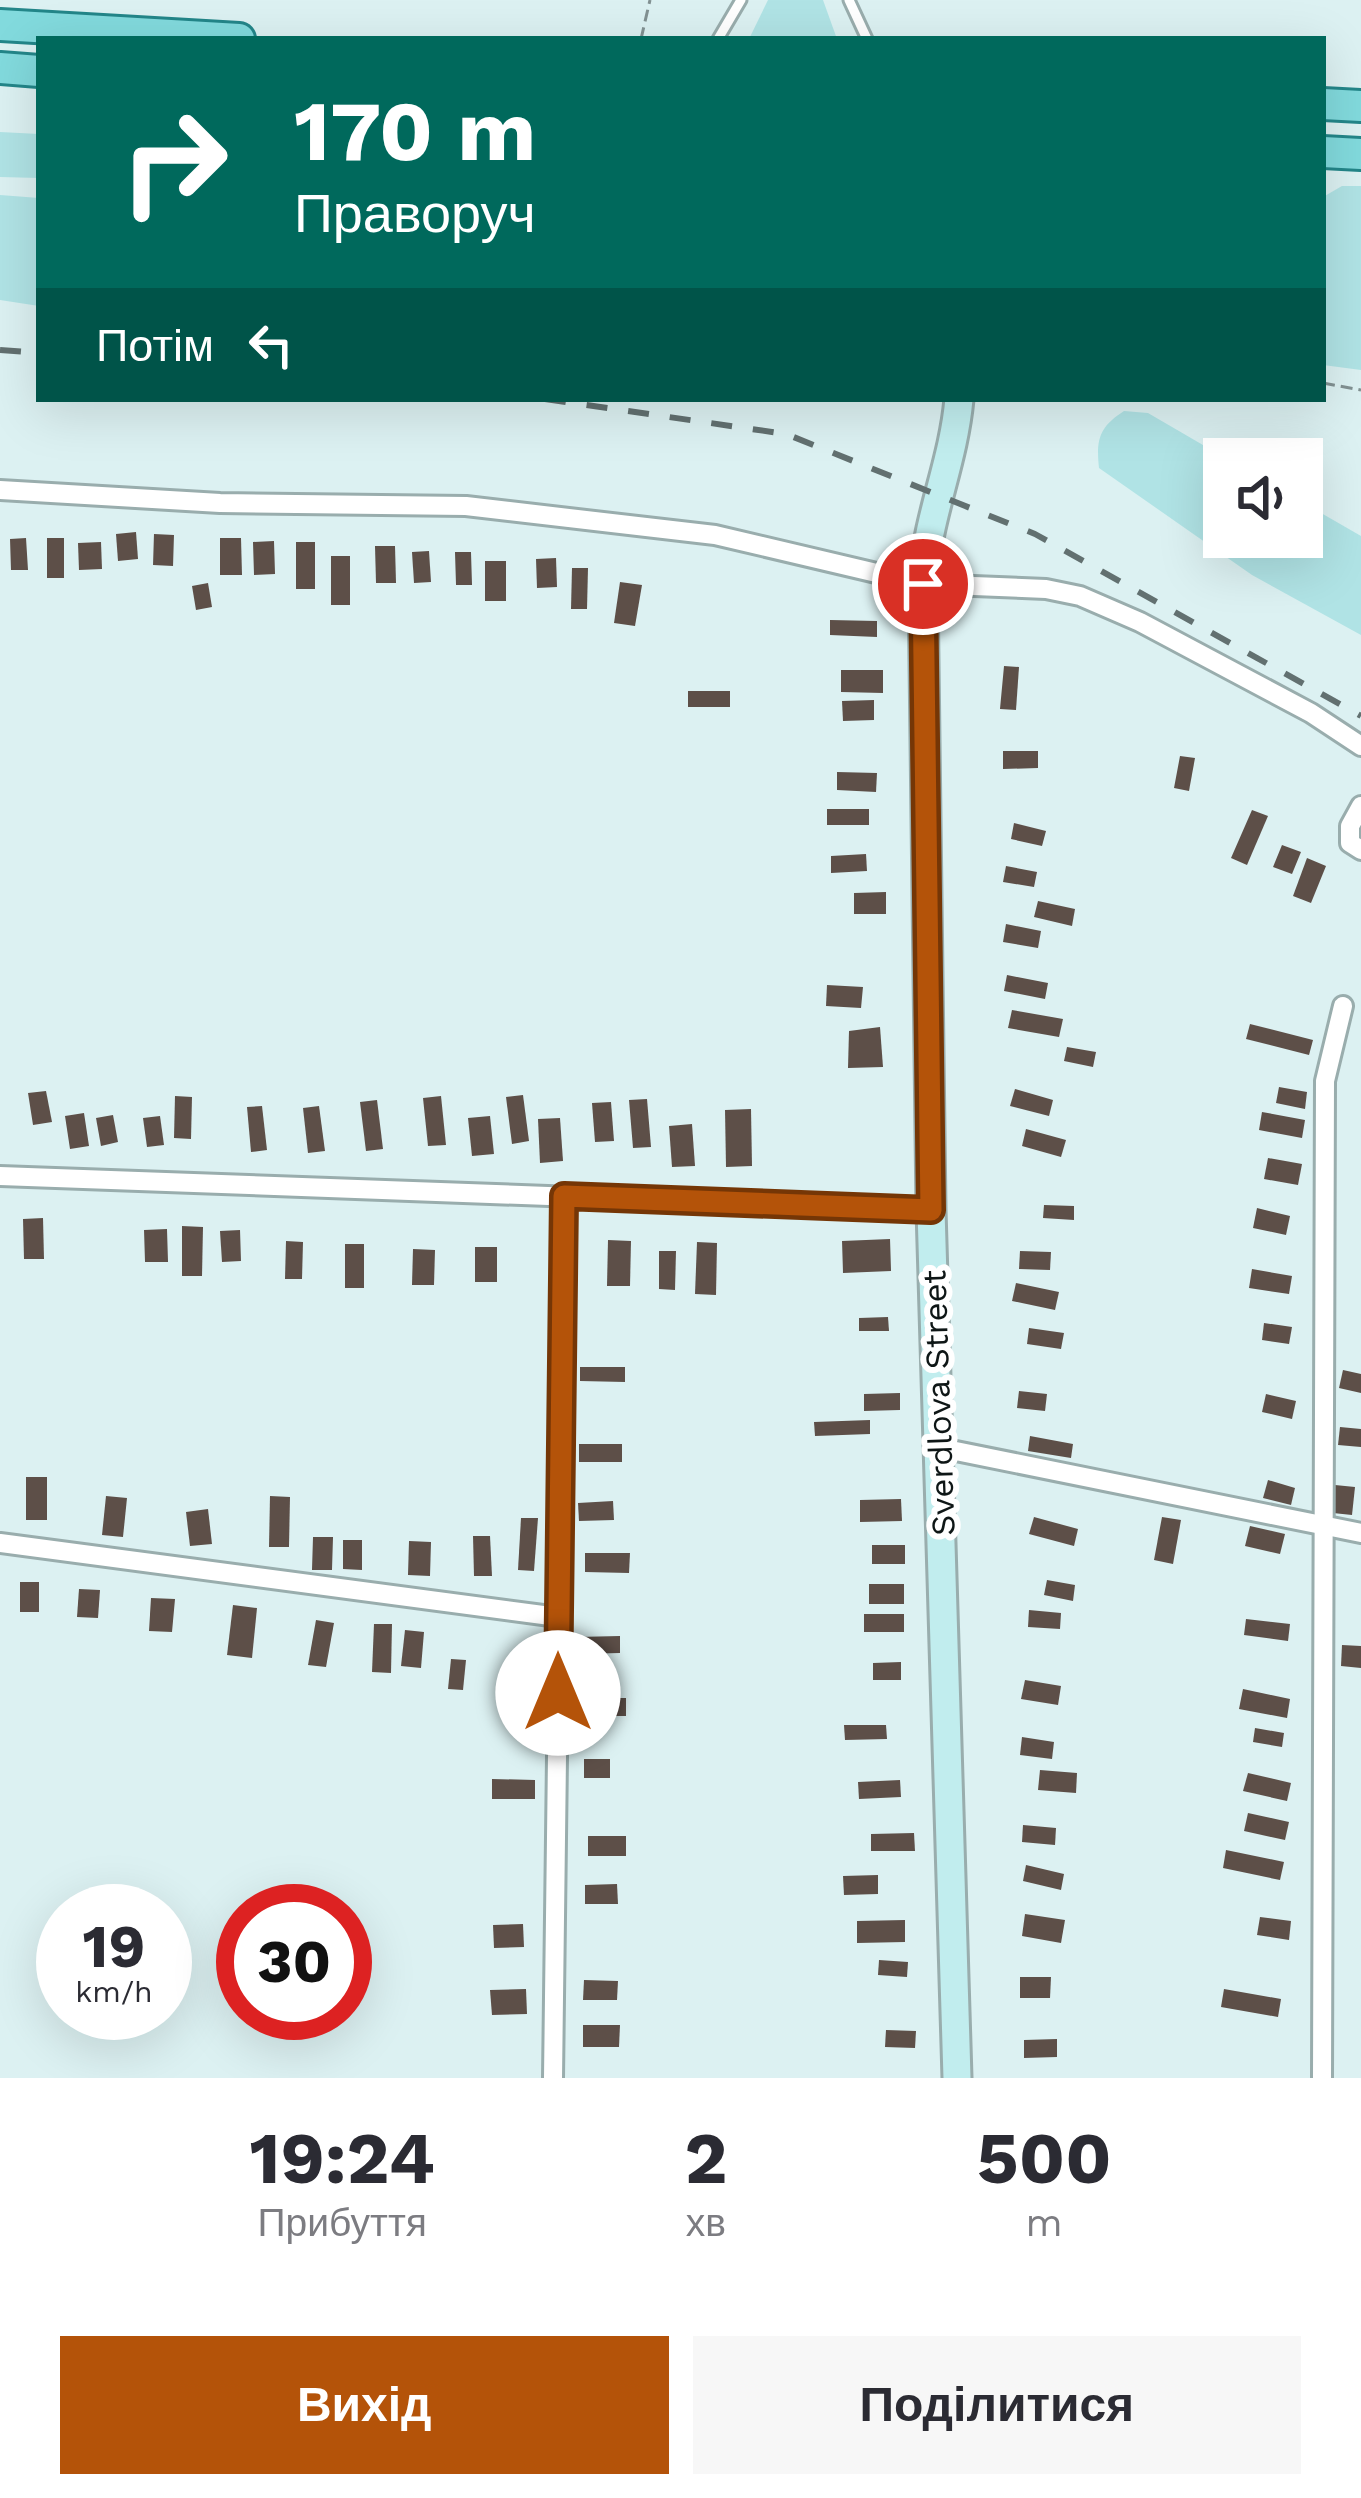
<!DOCTYPE html>
<html lang="uk">
<head>
<meta charset="utf-8">
<style>
  :root { --surface:#fff; --page:#f7f7f7; --text:#2b2b33; --muted:#7c7c81; --accent:#b45309 }
  body { margin:0; font-family:"Work Sans",sans-serif; background:var(--page); color:var(--text); height:100vh; display:flex; flex-direction:column; font-size:45px; white-space:nowrap }
  * { box-sizing:border-box; margin:0 }
  p { font-size:39px; color:var(--muted) }
  .icon { flex:none; width:66px; height:66px; fill:none; stroke:currentColor; stroke-width:2; stroke-linecap:round; stroke-linejoin:round }
  .map { position:relative; height:2078px; overflow:hidden }
  .sheet { display:flex; flex-direction:column; background:var(--surface); flex:1 }
  .sheet>* { flex:none }
  .banner { position:absolute; left:36px; top:36px; width:1290px; height:366px; border-radius:0px; box-shadow:0 12px 48px #0002; background:#00695c; color:#fff; overflow:hidden }
  .fabs { position:absolute; left:1203px; top:438px; display:grid; gap:24px }
  .fabs a { display:grid; place-items:center; width:120px; height:120px; border-radius:0px; background:var(--surface); box-shadow:0 12px 48px #0002; font-size:60px }
  .speed { position:absolute; left:36px; top:1884px; display:flex; gap:24px; font-size:60px; font-weight:700; text-align:center }
  .speed>* { display:grid; place-content:center; width:156px; height:156px; border-radius:50%; background:var(--surface); box-shadow:0 12px 48px #0002; line-height:1 }
  .speed small { font-size:30px; font-weight:400 }
  .speed .limit { border:18px solid #d22; background:#fff; color:#111 }
  .pin { position:absolute; display:grid; place-items:center; width:102px; height:102px; color:#fff; margin:-51px; border:6px solid #fff; border-radius:50%; box-shadow:0 3px 12px #0007 }
  .me { position:absolute; width:132px; margin:-66px; rotate:0deg; stroke-linejoin:round; filter:drop-shadow(0 0 9px #0008) }
  .turn { display:flex; align-items:center; gap:42px; height:252px; padding:0 60px; font-size:54px }
  .turn .icon { width:156px; height:156px; stroke-width:2.5 }
  .turn b { display:block; font-size:84px; line-height:102px }
  .then { display:flex; align-items:center; height:114px; padding:0 60px; background:#0003; gap:24px; font-size:45px }
  .eta { display:flex; justify-content:space-evenly; align-items:center; height:204px; text-align:center }
  .eta b { font-size:72px; font-weight:700; line-height:84px }
  .action { display:flex; gap:24px; margin-top:auto; padding:24px 60px }
  .action a { flex:1; height:138px; border-radius:0px; background:var(--accent); color:#fff; font-size:48px; font-weight:700; line-height:138px; text-align:center }
  .action a+a { background:var(--page); color:var(--text) }
  .map>svg:first-child { display:block }
</style>
</head>
<body>
<div class="map">
<svg width="1361" height="2078" viewBox="0 0 1361 2078">
  <rect width="100%" height="100%" fill="#dcf1f2"/>
  <!-- green -->
  <g fill="#b0e3e5">
    <path d="M768 0H823L837 39H749Z"/>
    <path d="M0 132 39 134V178L0 177Z"/>
    <path d="M1342 186H1361V370L1323 365V197Z"/>
    <path d="M0 195 39 198V306L0 300Z"/>
    <path d="M1124 411 1148 413 1227 459 1224 537H1302V502L1361 536V635L1252 575 1099 468C1096 440 1099 427 1124 411Z"/>
  </g>
  <!-- building -->
  <g fill="#5d4f48">
    <path d="M136 532 138 559 118 561 116 534Z"/>
    <path d="M154 534 174 535 173 566 153 565Z"/>
    <path d="M26 538 28 570H11L10 539Z"/>
    <rect x="47" y="538" width="17" height="40"/>
    <path d="M220 538H241L242 575H220Z"/>
    <path d="M274 541 275 574 254 575 253 542Z"/>
    <path d="M101 542 102 569 79 570 78 543Z"/>
    <rect x="296" y="542" width="19" height="47"/>
    <path d="M375 546H395L396 583H376Z"/>
    <path d="M429 551 431 582 414 583 412 552Z"/>
    <path d="M455 552H471L472 585H456Z"/>
    <rect x="331" y="556" width="19" height="49"/>
    <path d="M556 558 557 587 537 588 536 559Z"/>
    <rect x="485" y="561" width="21" height="40"/>
    <path d="M572 568H588L587 609H571Z"/>
    <path d="M620 582 642 585 635 626 614 623Z"/>
    <path d="M208 583 212 607 196 610 192 586Z"/>
    <path d="M830 620 877 621V637L830 635Z"/>
    <path d="M1004 666 1019 667 1016 710 1000 709Z"/>
    <path d="M841 670H883V693L841 692Z"/>
    <rect x="688" y="691" width="42" height="16"/>
    <path d="M874 700V720L843 721 842 701Z"/>
    <path d="M1003 751H1038V768L1003 769Z"/>
    <path d="M1180 756 1195 758 1189 791 1174 788Z"/>
    <path d="M837 772 877 773 876 792 837 790Z"/>
    <rect x="827" y="809" width="42" height="16"/>
    <path d="M1252 810 1268 816 1247 865 1231 858Z"/>
    <path d="M1014 823 1046 831 1042 846 1011 839Z"/>
    <path d="M1282 845 1301 852 1292 874 1273 867Z"/>
    <path d="M866 854 867 871 831 873V856Z"/>
    <path d="M1307 858 1326 866 1311 903 1293 896Z"/>
    <path d="M1006 866 1037 872 1034 887 1003 882Z"/>
    <path d="M886 892V914H854V893Z"/>
    <path d="M1038 901 1075 909 1072 926 1034 917Z"/>
    <path d="M1006 924 1041 931 1038 948 1003 942Z"/>
    <path d="M1007 975 1048 983 1045 999 1004 991Z"/>
    <path d="M827 985 863 987 861 1008 826 1006Z"/>
    <path d="M1012 1010 1063 1019 1059 1037 1008 1028Z"/>
    <path d="M1250 1024 1313 1040 1309 1055 1246 1039Z"/>
    <path d="M880 1027 883 1067 848 1068 849 1031Z"/>
    <path d="M1067 1047 1096 1052 1093 1067 1064 1061Z"/>
    <path d="M1279 1087 1307 1092 1305 1109 1276 1103Z"/>
    <path d="M1015 1089 1053 1100 1049 1116 1010 1106Z"/>
    <path d="M46 1091 52 1122 33 1125 28 1093Z"/>
    <path d="M523 1095 529 1141 512 1144 506 1097Z"/>
    <path d="M175 1096 192 1097 191 1139 174 1138Z"/>
    <path d="M441 1096 446 1145 428 1146 423 1098Z"/>
    <path d="M647 1099 651 1147 633 1148 629 1100Z"/>
    <path d="M377 1100 383 1149 366 1151 360 1102Z"/>
    <path d="M611 1102 614 1141 595 1142 592 1103Z"/>
    <path d="M262 1106 267 1150 251 1152 247 1107Z"/>
    <path d="M319 1106 325 1151 308 1153 303 1108Z"/>
    <path d="M751 1109 752 1166 726 1167 725 1110Z"/>
    <path d="M1262 1112 1305 1120 1302 1138 1259 1130Z"/>
    <path d="M84 1113 89 1146 70 1149 65 1116Z"/>
    <path d="M113 1115 118 1142 101 1146 96 1118Z"/>
    <path d="M160 1116 164 1145 147 1147 143 1118Z"/>
    <path d="M490 1116 494 1154 472 1156 468 1118Z"/>
    <path d="M560 1118 563 1161 540 1163 538 1119Z"/>
    <path d="M692 1124 695 1166 672 1167 669 1126Z"/>
    <path d="M1026 1129 1066 1140 1061 1157 1022 1146Z"/>
    <path d="M1268 1158 1302 1164 1298 1185 1264 1179Z"/>
    <path d="M1044 1205 1074 1206V1220L1043 1218Z"/>
    <path d="M1257 1208 1290 1216 1286 1235 1253 1228Z"/>
    <path d="M43 1218 44 1259H24L23 1219Z"/>
    <path d="M182 1226 203 1227 202 1276H182Z"/>
    <path d="M167 1229 168 1262H145L144 1230Z"/>
    <path d="M240 1230 241 1261 222 1262 220 1231Z"/>
    <path d="M890 1239 891 1271 843 1273 842 1241Z"/>
    <path d="M608 1240 631 1241 630 1286H607Z"/>
    <path d="M286 1241 303 1242 302 1279H285Z"/>
    <path d="M697 1242 717 1243 716 1295 695 1294Z"/>
    <rect x="345" y="1244" width="19" height="44"/>
    <rect x="475" y="1247" width="22" height="35"/>
    <path d="M413 1249 435 1250 434 1285H412Z"/>
    <path d="M659 1251H676L675 1290 659 1289Z"/>
    <path d="M1020 1251 1051 1252 1050 1270 1019 1269Z"/>
    <path d="M1252 1269 1292 1276 1289 1294 1249 1288Z"/>
    <path d="M1016 1283 1059 1292 1055 1310 1012 1301Z"/>
    <path d="M888 1317 889 1331H859V1318Z"/>
    <path d="M1264 1323 1292 1327 1289 1344 1262 1340Z"/>
    <path d="M1029 1328 1064 1333 1061 1349 1027 1344Z"/>
    <path d="M580 1367H625V1382L580 1381Z"/>
    <path d="M1343 1370 1361 1374V1393L1339 1388Z"/>
    <path d="M1019 1391 1047 1394 1045 1411 1017 1408Z"/>
    <path d="M900 1393V1410L864 1411V1394Z"/>
    <path d="M1266 1394 1296 1401 1292 1419 1262 1412Z"/>
    <path d="M870 1420V1434L815 1436 814 1422Z"/>
    <path d="M1340 1427 1361 1429V1447L1338 1445Z"/>
    <path d="M1030 1436 1073 1444 1071 1458 1028 1451Z"/>
    <rect x="579" y="1444" width="43" height="18"/>
    <rect x="26" y="1477" width="21" height="43"/>
    <path d="M1268 1480 1295 1488 1291 1505 1263 1498Z"/>
    <path d="M1335 1485 1355 1487 1352 1515 1333 1513Z"/>
    <path d="M106 1496 127 1498 123 1537 102 1535Z"/>
    <path d="M270 1496 290 1497 289 1547H269Z"/>
    <path d="M901 1499 902 1521 860 1522V1500Z"/>
    <path d="M613 1501 614 1520 579 1521 578 1503Z"/>
    <path d="M208 1509 212 1544 190 1546 186 1512Z"/>
    <path d="M1034 1517 1078 1529 1074 1546 1029 1534Z"/>
    <path d="M1162 1517 1181 1520 1173 1564 1154 1560Z"/>
    <path d="M521 1518H538L534 1571 518 1570Z"/>
    <path d="M1250 1526 1285 1534 1280 1554 1245 1546Z"/>
    <path d="M473 1536H490L492 1576H474Z"/>
    <path d="M313 1537H333L332 1570H312Z"/>
    <path d="M343 1540H362V1570L343 1569Z"/>
    <path d="M409 1541 431 1542 430 1576 408 1575Z"/>
    <rect x="872" y="1545" width="33" height="19"/>
    <path d="M585 1553H630L629 1573 585 1572Z"/>
    <path d="M1047 1580 1075 1585 1073 1601 1044 1595Z"/>
    <rect x="20" y="1582" width="19" height="30"/>
    <rect x="869" y="1584" width="35" height="20"/>
    <path d="M79 1589 100 1590 98 1618 77 1617Z"/>
    <path d="M151 1598 175 1599 172 1632 149 1631Z"/>
    <path d="M233 1605 257 1608 252 1658 227 1655Z"/>
    <path d="M1029 1610 1061 1613 1060 1629 1028 1627Z"/>
    <rect x="864" y="1614" width="40" height="18"/>
    <path d="M1246 1619 1290 1624 1288 1641 1244 1635Z"/>
    <path d="M316 1620 334 1623 326 1667 308 1665Z"/>
    <path d="M374 1624H392L391 1673 372 1672Z"/>
    <path d="M405 1630 424 1632 421 1668 401 1666Z"/>
    <path d="M620 1636V1653L578 1654 577 1637Z"/>
    <path d="M1342 1645 1361 1646V1668L1341 1666Z"/>
    <path d="M451 1659 466 1660 463 1690 448 1689Z"/>
    <path d="M901 1662V1680H873V1663Z"/>
    <path d="M1025 1680 1061 1686 1058 1705 1021 1699Z"/>
    <path d="M1243 1689 1290 1699 1287 1718 1239 1709Z"/>
    <rect x="584" y="1698" width="42" height="18"/>
    <path d="M844 1725H886L887 1739 845 1740Z"/>
    <path d="M1255 1728 1284 1733 1282 1747 1253 1742Z"/>
    <path d="M1022 1737 1054 1742 1052 1759 1020 1755Z"/>
    <rect x="584" y="1759" width="26" height="19"/>
    <path d="M1040 1770 1077 1773 1076 1793 1038 1790Z"/>
    <path d="M1248 1773 1291 1783 1287 1801 1243 1791Z"/>
    <path d="M492 1779 535 1780V1799H492Z"/>
    <path d="M900 1780 901 1797 859 1799 858 1782Z"/>
    <path d="M1248 1813 1289 1822 1285 1840 1244 1831Z"/>
    <path d="M1023 1825 1056 1828 1055 1845 1022 1842Z"/>
    <path d="M914 1833 915 1851H871V1834Z"/>
    <rect x="588" y="1836" width="38" height="20"/>
    <path d="M1226 1850 1284 1862 1280 1880 1223 1868Z"/>
    <path d="M1026 1865 1064 1874 1061 1890 1023 1881Z"/>
    <path d="M878 1875V1894L844 1895 843 1876Z"/>
    <path d="M617 1884 618 1904H585V1885Z"/>
    <path d="M1025 1914 1065 1920 1061 1943 1022 1936Z"/>
    <path d="M1260 1917 1291 1921 1289 1940 1257 1935Z"/>
    <path d="M905 1920V1942L857 1943V1921Z"/>
    <path d="M523 1924 524 1947 494 1948 493 1925Z"/>
    <path d="M879 1960 908 1962 907 1977 878 1975Z"/>
    <path d="M1020 1977H1051L1050 1998H1020Z"/>
    <path d="M584 1980 618 1981 617 2000H583Z"/>
    <path d="M526 1989 527 2014 492 2015 490 1990Z"/>
    <path d="M1224 1989 1281 1999 1278 2017 1221 2007Z"/>
    <path d="M583 2025H620L619 2047H583Z"/>
    <path d="M886 2030 916 2031 915 2048 885 2047Z"/>
    <path d="M1057 2039V2057L1024 2058V2040Z"/>
  </g>
  <g fill="none" stroke-linecap="round" stroke-linejoin="round">
    <defs>
      <g id="lane">
        <path d="M849 0 867 39"/>
        <path d="M718 39 741 0"/>
      </g>
      <g id="street">
        <path d="M0 490 220 503 466 506 715 535 923 584 1046 589 1080 596 1140 622 1311 713 1361 746"/>
        <path d="M1361 806 1350 826V843L1361 850"/>
        <path d="M0 1176 931 1210"/>
        <path d="M941 1448 1361 1533"/>
        <path d="M0 1543 558 1617"/>
        <path d="M553 2078 564 1196"/>
        <path d="M1322 2078 1325 1081 1343 1006"/>
      </g>
      <path id="secondary" d="M957 2078 931 1210 923 584C927 516 953 465 959 399"/>
      <g id="primary">
        <path d="M0 25 239 39"/>
        <path d="M0 68 39 71"/>
        <path d="M1323 104 1361 106"/>
        <path d="M1323 152 1361 154"/>
      </g>
    </defs>
    <!-- lane casing -->
    <use href="#lane" stroke="#99adad" stroke-width="15"/>
    <!-- street casing -->
    <use href="#street" stroke="#99adad" stroke-width="24"/>
    <!-- secondary casing -->
    <use href="#secondary" stroke="#99adad" stroke-width="33"/>
    <!-- primary casing -->
    <use href="#primary" stroke="#238689" stroke-width="36"/>
    <!-- path -->
    <g stroke="#829192" stroke-width="3" stroke-dasharray="12 6" stroke-linecap="butt">
      <path d="M641 39 650 0"/>
      <path d="M1323 383 1361 390"/>
    </g>
    <!-- lane -->
    <use href="#lane" stroke="#fff" stroke-width="9"/>
    <!-- street -->
    <use href="#street" stroke="#fff" stroke-width="18"/>
    <!-- secondary -->
    <use href="#secondary" stroke="#c1edee" stroke-width="27"/>
    <!-- primary -->
    <use href="#primary" stroke="#82dadd" stroke-width="30"/>
    <!-- rail -->
    <g stroke="#627070" stroke-width="6" stroke-dasharray="21 21" stroke-linecap="butt">
      <path d="M0 350 39 353"/>
      <path d="M545 399 786 434 1035 534 1361 716"/>
    </g>
  </g>
  <g fill="none" stroke-linecap="round" stroke-linejoin="round">
    <defs>
      <path id="route" d="M558 1693 564 1196 931 1210 923 584"/>
    </defs>
    <!-- route casing -->
    <use href="#route" stroke="#753606" stroke-width="30"/>
    <!-- route -->
    <use href="#route" stroke="#b45309" stroke-width="21"/>
  </g>
  <g text-anchor="middle" stroke-width="12" stroke-linejoin="round" paint-order="stroke">
    <!-- street labels -->
    <g font-size="33" fill="#0e1616" stroke="#fff">
      <text transform="translate(938 1403) rotate(-92)" y="12">Sverdlova Street</text>
    </g>
  </g>
</svg>
<div class="fabs">
<a><svg class="icon" aria-label="sound" viewBox="0 0 24 24"><path d="M4 9h4l5-4v14l-5-4H4zM17 9q2 3 0 6"/></svg></a>
</div>
<div class="speed"><div>19<small>km/h</small></div><div class="limit">30</div></div>
<div class="pin" style="left:923px;top:584px;background:#d93025"><svg class="icon" aria-label="arrive" viewBox="0 0 24 24"><path d="M6 21V4h12l-3 4 3 4H6"/></svg></div>
<svg class="me" style="left:558px;top:1693px" viewBox="-20 -20 40 40"><circle r="19" fill="#fff"/><path d="M0-13L10 11 0 6-10 11z" fill="#b45309"/></svg>
<div class="banner">
<div class="turn"><svg class="icon" aria-label="right" viewBox="0 0 24 24"><path d="M7 20v-9h11M14 6l5 5-5 5"/></svg><div><b>170 m</b>Праворуч</div></div>
<div class="then">Потім<svg class="icon" aria-label="left" viewBox="0 0 24 24"><path d="M17 20v-9H6M10 6l-5 5 5 5"/></svg></div>
</div>
</div>
<section class="sheet">
<div class="eta">
<div><b>19:24</b><p>Прибуття</p></div>
<div><b>2</b><p>хв</p></div>
<div><b>500</b><p>m</p></div>
</div>
<div class="action"><a>Вихід</a><a>Поділитися</a></div>
</section>
</body>
</html>
